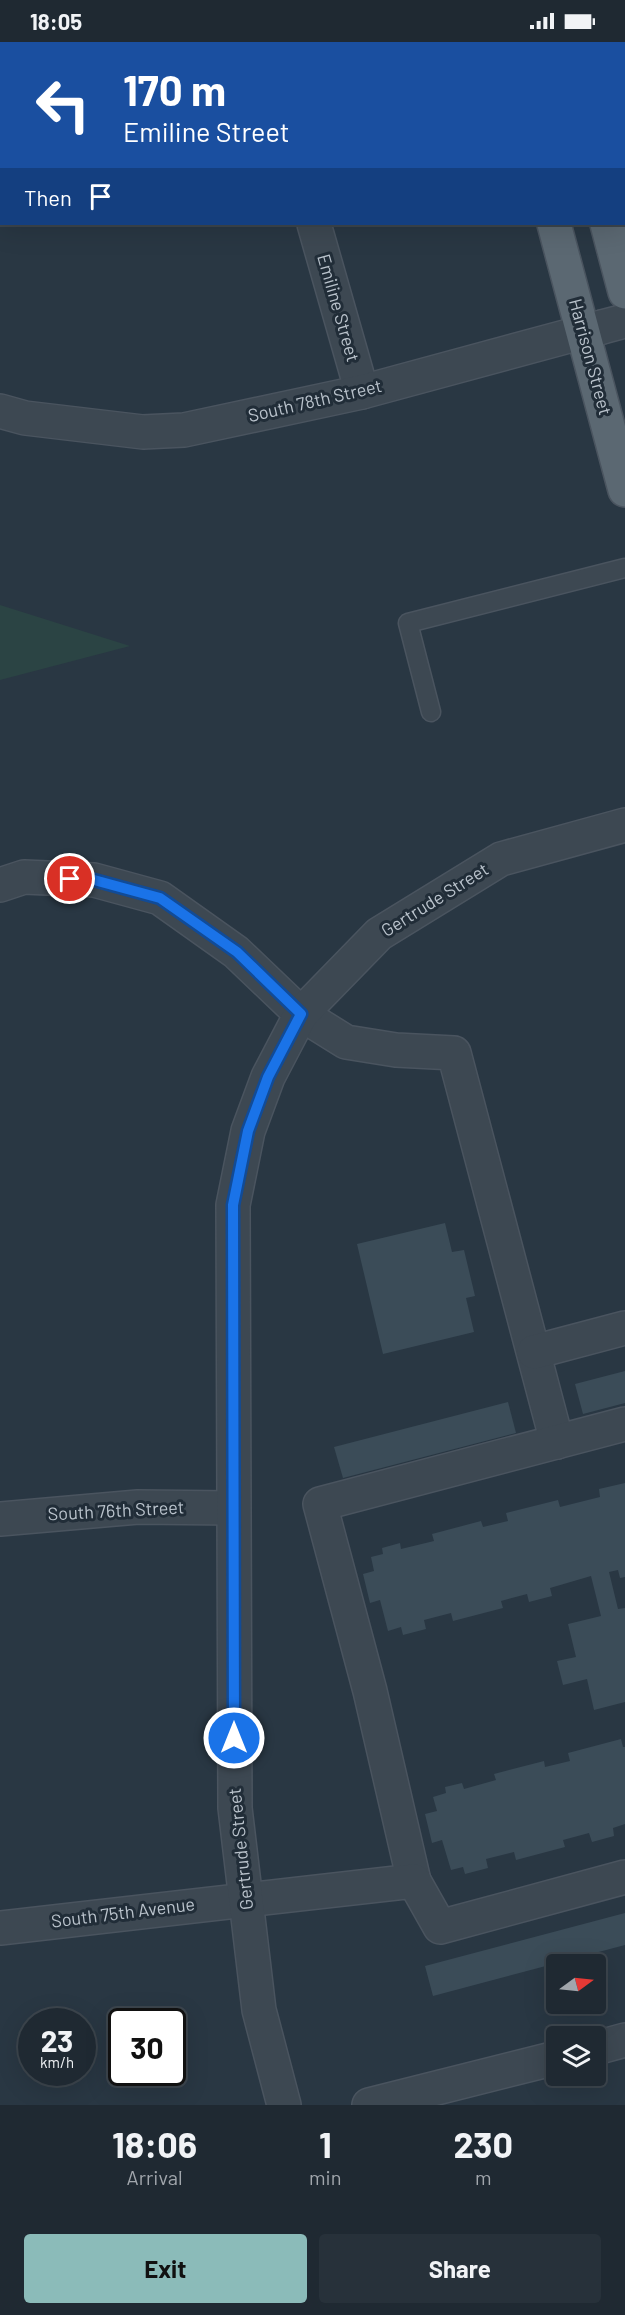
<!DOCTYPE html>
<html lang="en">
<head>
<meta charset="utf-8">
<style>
  :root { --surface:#1f2932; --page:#27313a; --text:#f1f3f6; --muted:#a1a6ac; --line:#3c454d; --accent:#8bbbb9 }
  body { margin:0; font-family:Barlow,sans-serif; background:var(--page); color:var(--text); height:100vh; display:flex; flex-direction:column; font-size:22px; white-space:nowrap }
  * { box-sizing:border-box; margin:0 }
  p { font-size:20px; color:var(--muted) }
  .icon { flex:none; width:33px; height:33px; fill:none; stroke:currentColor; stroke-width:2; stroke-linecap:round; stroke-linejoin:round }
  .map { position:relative; height:2063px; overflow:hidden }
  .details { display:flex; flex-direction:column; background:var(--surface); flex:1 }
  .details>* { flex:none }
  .banner { position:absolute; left:0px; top:0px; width:626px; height:183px; box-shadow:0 6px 24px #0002,0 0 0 2px var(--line); background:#1a4fa0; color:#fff; overflow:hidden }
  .needle { width:39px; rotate:75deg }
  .tools { position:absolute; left:546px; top:1912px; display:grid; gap:12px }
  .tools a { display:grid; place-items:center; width:60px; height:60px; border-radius:6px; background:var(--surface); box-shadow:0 6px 24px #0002,0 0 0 2px var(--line); font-size:30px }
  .speed { position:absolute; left:18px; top:1966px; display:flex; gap:12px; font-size:30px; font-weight:700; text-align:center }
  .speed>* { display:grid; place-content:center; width:78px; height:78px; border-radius:50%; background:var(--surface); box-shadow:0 6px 24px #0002,0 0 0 2px var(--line); line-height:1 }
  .speed small { font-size:15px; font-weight:400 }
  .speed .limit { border:3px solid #111; border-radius:9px; background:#fff; color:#111 }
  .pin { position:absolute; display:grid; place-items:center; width:51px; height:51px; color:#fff; margin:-26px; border:3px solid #fff; border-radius:50%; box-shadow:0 2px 6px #0007 }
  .me { position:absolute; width:66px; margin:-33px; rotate:0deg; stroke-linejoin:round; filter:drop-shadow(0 0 4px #0008) }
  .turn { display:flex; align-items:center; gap:21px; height:126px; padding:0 24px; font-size:27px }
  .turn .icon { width:78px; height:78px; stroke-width:2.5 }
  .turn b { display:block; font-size:42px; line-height:51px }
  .then { display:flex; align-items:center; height:57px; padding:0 24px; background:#0003; gap:12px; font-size:22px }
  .eta { display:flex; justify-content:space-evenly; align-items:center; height:102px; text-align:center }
  .eta b { font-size:36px; font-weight:700; line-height:42px }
  .button { display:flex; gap:12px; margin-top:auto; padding:12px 24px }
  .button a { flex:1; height:69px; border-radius:6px; background:var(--accent); color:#111; font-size:24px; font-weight:700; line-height:69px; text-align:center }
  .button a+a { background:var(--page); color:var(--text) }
  .status { display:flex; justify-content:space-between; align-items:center; height:42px; padding:0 30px; background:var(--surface); direction:ltr }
  .status svg { height:16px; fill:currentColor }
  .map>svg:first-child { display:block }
</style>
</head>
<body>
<div class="status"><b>18:05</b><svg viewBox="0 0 49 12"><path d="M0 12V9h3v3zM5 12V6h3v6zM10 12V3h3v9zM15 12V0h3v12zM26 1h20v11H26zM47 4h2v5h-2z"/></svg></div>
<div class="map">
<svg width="625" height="2063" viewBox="0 0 625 2063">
  <rect width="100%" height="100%" fill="#293743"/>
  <!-- green -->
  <path fill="#2b4444" d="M0 563 130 604 0 638Z"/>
  <!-- building -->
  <g fill="#3b4c58">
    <path d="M445 1181 452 1210 464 1208 475 1254 466 1256 474 1290 383 1312 357 1202Z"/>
    <path d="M625 1329V1361L583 1372 575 1342Z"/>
    <path d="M508 1360 516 1391 343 1436 334 1405Z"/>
    <path d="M625 1441V1535L620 1536 618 1528 609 1530 618 1567 625 1566V1660L594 1668 587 1637 563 1643 557 1619 576 1615 568 1582 601 1574 591 1534 550 1546 552 1554 529 1560 527 1552 501 1559 503 1566 453 1579 451 1571 424 1578 426 1587 403 1593 401 1585 388 1589 380 1558 370 1561 363 1532 374 1529 371 1515 383 1512 382 1506 400 1501 401 1507 434 1499 432 1492 481 1479 483 1485 508 1479 506 1471 558 1458 560 1465 600 1455 599 1447Z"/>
    <path d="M621 1697 623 1705H625V1782L613 1786 614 1794 592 1800 589 1791 563 1798 565 1805 516 1818 514 1810 486 1817 488 1826 465 1832 463 1825 451 1828 442 1798 432 1801 425 1772 437 1769 433 1755 446 1751 445 1745 462 1741 464 1747 496 1738 494 1732 544 1719 545 1725 570 1719 568 1711Z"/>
    <path d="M625 1871V1903L433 1954 425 1924Z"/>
  </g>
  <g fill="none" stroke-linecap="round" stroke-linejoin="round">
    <defs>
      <g id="service">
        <path d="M620 0 621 2"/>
        <path d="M431 670 408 581 625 526"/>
      </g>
      <g id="minor">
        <path d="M262 0 263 2"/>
        <path d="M314 182 362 350"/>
        <path d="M0 369 25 376 143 390 184 388 362 350 602 285"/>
        <path d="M0 843 24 835 94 838 160 856 236 910 301 972 346 1000 396 1008 454 1011 557 1400"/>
        <path d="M534 1310 625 1286"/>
        <path d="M0 1477 138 1465 232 1466"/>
        <path d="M414 1839 370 1649 320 1462 625 1382"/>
        <path d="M0 1886 414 1839 440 1885 625 1835"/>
        <path d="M596 2006 625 1998"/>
        <path d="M284 2063 259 1968 235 1766 233 1163 248 1089 268 1035 301 972 379 892 501 817 625 783"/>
        <path d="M369 2063 556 2016"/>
      </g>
      <path id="tertiary" d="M602 285 625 279"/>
      <g id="primary">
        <path d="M505 0 506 2"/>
        <path d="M557 0 558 2"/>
        <path d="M554 182 625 448"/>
        <path d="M607 182 625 250"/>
      </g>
    </defs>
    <!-- service casing -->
    <use href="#service" stroke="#4a545f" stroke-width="21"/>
    <!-- minor casing -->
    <use href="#minor" stroke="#4a545f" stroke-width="36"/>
    <!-- tertiary casing -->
    <use href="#tertiary" stroke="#4a545f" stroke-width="36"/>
    <!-- primary casing -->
    <use href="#primary" stroke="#4a545f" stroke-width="36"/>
    <!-- service -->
    <use href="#service" stroke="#3d4852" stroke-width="18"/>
    <!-- minor -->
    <use href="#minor" stroke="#3d4852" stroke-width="33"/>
    <!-- tertiary -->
    <use href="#tertiary" stroke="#3d4852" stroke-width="33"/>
    <!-- primary -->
    <use href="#primary" stroke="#5b6872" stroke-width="33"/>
  </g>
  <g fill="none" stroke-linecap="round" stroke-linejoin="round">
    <defs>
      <path id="route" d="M70 837 94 838 160 856 237 910 301 972 268 1035 248 1089 233 1163 234 1696"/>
    </defs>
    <!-- route casing -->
    <use href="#route" stroke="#114b97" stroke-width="15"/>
    <!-- route -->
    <use href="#route" stroke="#1a73e8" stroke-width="10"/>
  </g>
  <g text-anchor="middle" stroke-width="6" stroke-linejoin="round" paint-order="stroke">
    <!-- street labels -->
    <g font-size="18" fill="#bac3cc" stroke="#212d38">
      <text transform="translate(338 266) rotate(74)" y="6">Emiline Street</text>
      <text transform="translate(590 315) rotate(75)" y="6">Harrison Street</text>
      <text transform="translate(315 359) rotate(-13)" y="6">South 78th Street</text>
      <text transform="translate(435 858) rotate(-32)" y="6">Gertrude Street</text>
      <text transform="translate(116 1469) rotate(-3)" y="6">South 76th Street</text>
      <text transform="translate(241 1807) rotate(-96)" y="6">Gertrude Street</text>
      <text transform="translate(123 1871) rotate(-7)" y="6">South 75th Avenue</text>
    </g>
  </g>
</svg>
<div class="tools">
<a><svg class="needle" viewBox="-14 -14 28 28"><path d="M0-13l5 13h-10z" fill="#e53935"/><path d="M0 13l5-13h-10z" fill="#a1a6ac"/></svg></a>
<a><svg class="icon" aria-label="layers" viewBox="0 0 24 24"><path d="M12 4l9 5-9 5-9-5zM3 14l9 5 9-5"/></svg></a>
</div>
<div class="speed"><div>23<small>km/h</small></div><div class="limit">30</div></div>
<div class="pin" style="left:70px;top:837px;background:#d93025"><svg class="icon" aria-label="arrive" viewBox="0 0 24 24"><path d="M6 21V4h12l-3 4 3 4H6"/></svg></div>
<svg class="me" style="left:234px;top:1696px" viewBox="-20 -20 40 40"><circle r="17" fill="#1a73e8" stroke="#fff" stroke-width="3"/><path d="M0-11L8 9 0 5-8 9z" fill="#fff"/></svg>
<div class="banner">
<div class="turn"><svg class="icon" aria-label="left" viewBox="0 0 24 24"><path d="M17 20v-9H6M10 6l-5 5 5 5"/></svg><div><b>170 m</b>Emiline Street</div></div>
<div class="then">Then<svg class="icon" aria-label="arrive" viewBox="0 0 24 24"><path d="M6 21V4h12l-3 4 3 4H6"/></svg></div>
</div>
</div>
<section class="details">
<div class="eta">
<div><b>18:06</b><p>Arrival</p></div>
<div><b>1</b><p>min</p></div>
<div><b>230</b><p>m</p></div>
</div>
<div class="button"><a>Exit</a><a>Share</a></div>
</section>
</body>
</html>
